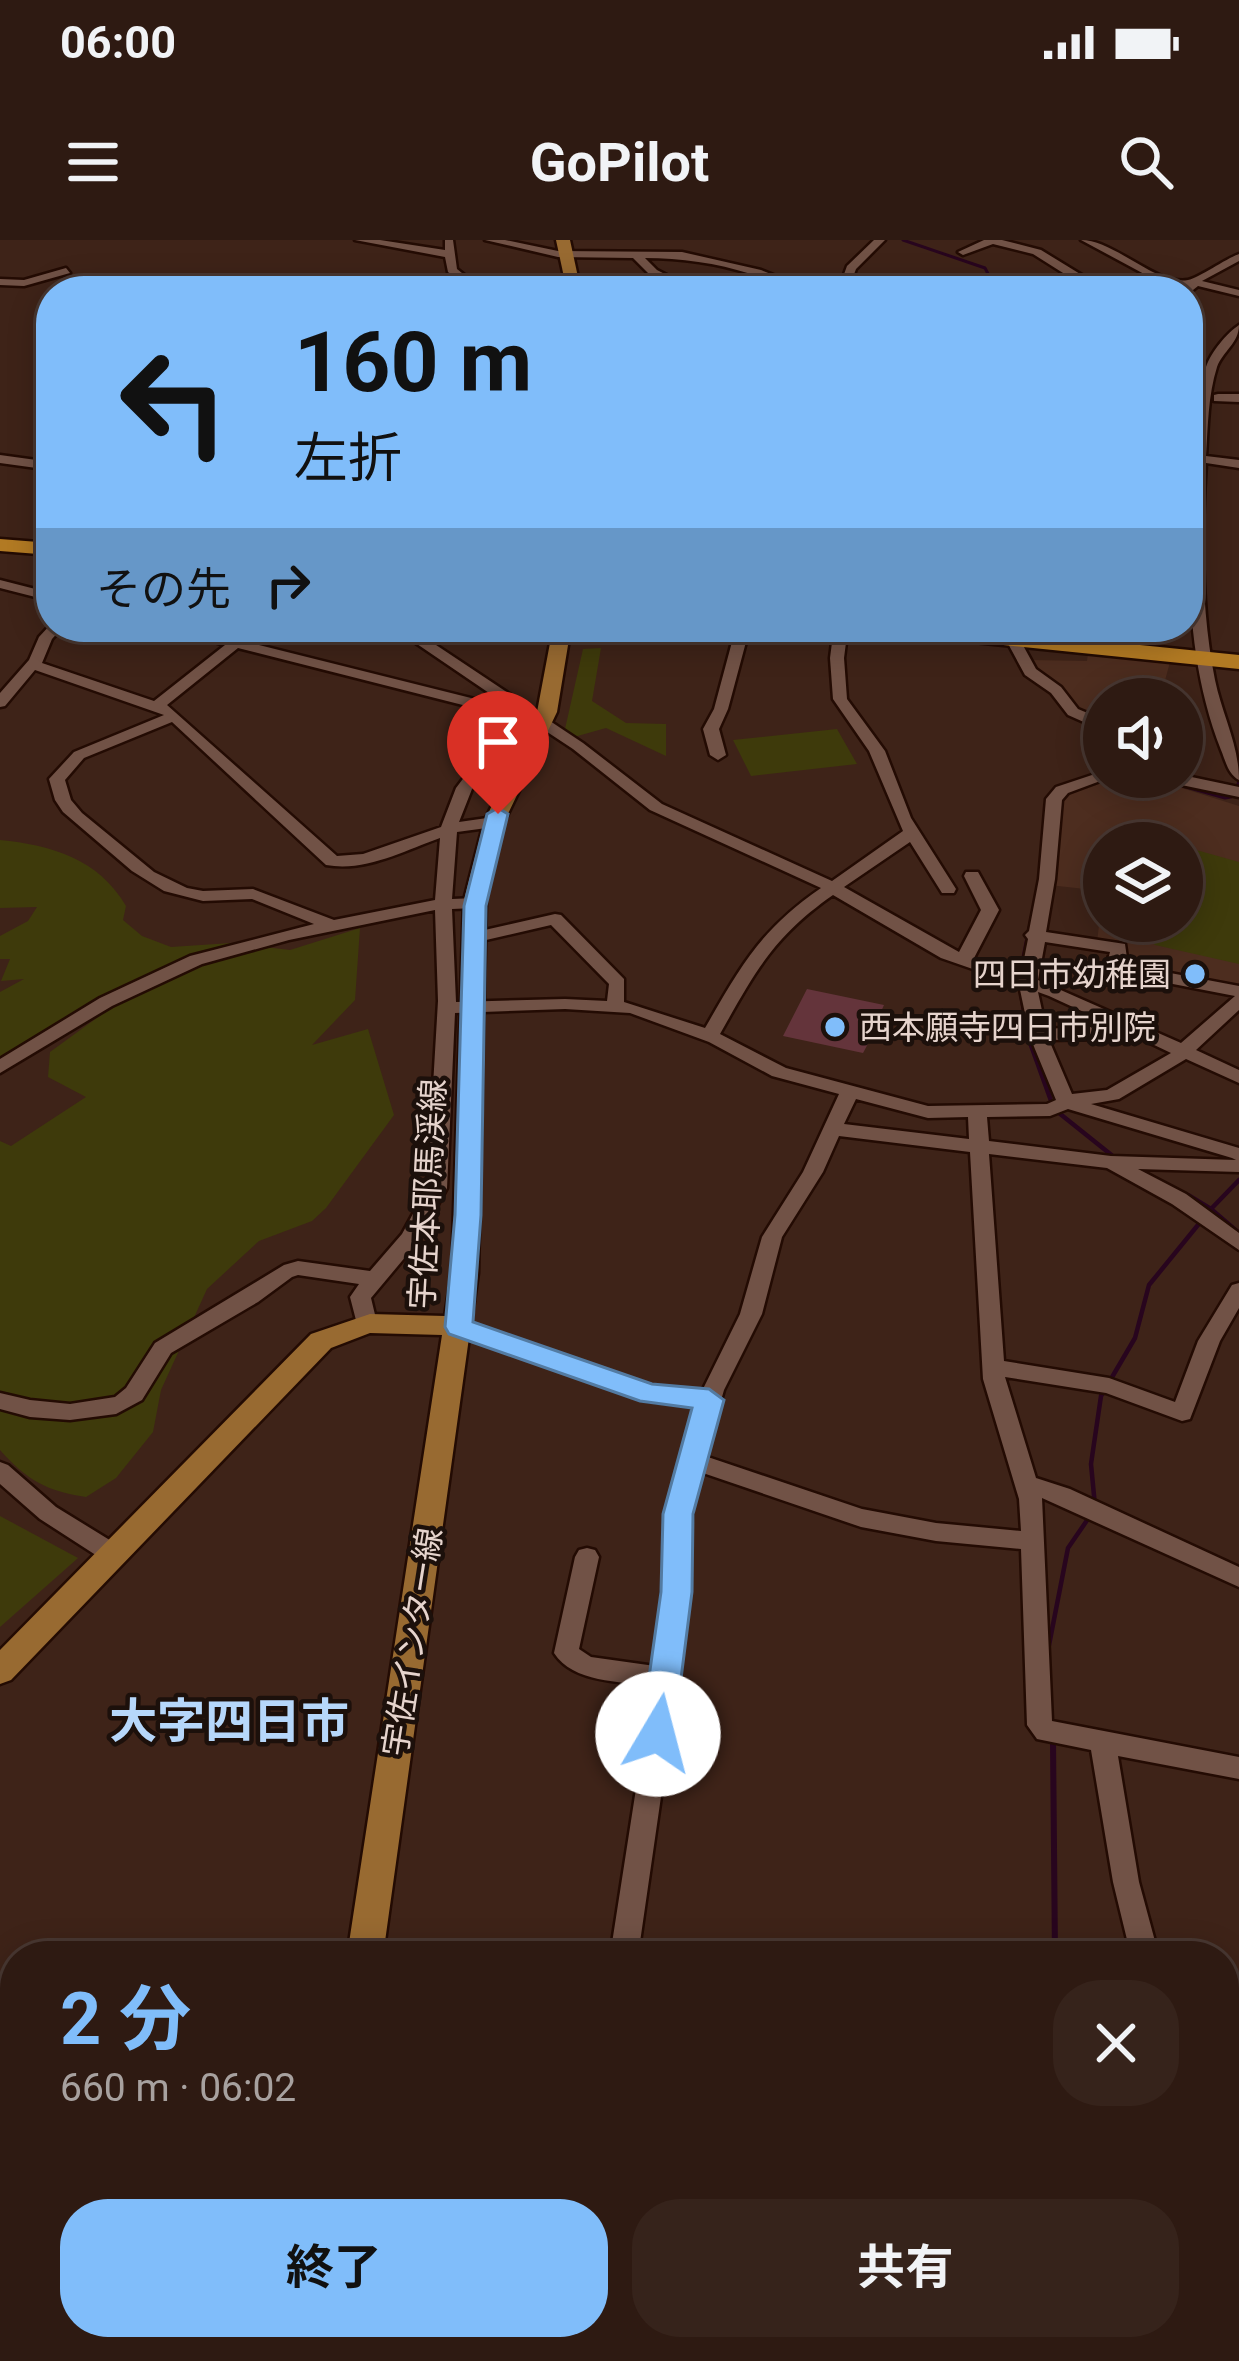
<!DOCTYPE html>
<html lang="ja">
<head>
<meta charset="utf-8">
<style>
  :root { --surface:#2e1a12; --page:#36231b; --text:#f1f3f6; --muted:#a7a19f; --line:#493832; --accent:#80bdfa }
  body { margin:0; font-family:Roboto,"Noto Sans JP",sans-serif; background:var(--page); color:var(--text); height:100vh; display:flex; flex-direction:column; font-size:45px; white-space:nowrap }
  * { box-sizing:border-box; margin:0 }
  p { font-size:39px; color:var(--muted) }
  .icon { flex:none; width:66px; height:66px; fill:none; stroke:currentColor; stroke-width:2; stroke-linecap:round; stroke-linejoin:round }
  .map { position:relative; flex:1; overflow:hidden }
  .drawer { position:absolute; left:0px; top:1701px; width:1239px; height:420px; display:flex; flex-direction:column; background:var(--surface); border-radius:48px 48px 0 0; box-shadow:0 6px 30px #0003,0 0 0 3px var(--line) }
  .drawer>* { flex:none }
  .hud { position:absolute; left:36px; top:36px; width:1167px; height:366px; border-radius:48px; box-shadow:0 6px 30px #0003,0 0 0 3px var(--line); background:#80bdfa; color:#111; overflow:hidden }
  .controls { position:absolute; left:1083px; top:438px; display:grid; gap:24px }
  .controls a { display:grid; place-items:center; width:120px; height:120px; border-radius:50%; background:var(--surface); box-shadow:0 6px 30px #0003,0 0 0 3px var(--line); font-size:60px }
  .pin { position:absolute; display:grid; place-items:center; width:102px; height:102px; color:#fff; margin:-123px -51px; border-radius:50% 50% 50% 0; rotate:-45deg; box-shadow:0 0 12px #0007 }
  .pin .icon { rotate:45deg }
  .me { position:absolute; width:132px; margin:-66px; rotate:8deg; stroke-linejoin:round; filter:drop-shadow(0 0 9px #0008) }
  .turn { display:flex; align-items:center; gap:42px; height:252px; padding:0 60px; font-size:54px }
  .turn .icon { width:156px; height:156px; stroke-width:2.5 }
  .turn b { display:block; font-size:84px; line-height:102px }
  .then { display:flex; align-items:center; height:114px; padding:0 60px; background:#0003; gap:24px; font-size:45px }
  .round { display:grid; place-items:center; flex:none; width:126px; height:126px; border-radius:48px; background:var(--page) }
  .head { display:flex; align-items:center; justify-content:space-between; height:204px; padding:0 60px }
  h1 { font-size:72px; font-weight:700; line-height:90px; color:var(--accent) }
  .primary-button { display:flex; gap:24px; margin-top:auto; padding:24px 60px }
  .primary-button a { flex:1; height:138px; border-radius:48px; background:var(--accent); color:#111; font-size:48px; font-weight:700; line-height:138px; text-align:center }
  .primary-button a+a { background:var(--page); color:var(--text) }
  .status { display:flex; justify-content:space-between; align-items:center; height:84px; padding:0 60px; background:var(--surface); direction:ltr }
  .status svg { height:33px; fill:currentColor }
  header { display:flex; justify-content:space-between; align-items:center; height:156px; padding:0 60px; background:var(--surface); font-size:54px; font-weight:700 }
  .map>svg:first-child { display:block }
</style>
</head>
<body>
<div class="status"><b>06:00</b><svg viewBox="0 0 49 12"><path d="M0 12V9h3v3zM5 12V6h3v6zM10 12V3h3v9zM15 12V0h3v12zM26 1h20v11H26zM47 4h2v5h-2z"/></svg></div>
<header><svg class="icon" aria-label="menu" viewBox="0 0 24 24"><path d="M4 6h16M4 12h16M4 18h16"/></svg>GoPilot<svg class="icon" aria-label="search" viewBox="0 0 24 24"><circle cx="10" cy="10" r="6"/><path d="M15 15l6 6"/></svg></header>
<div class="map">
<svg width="1239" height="2121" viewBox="0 0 1239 2121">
  <rect width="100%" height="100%" fill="#3e2318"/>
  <!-- built -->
  <g fill="#4d2d1f" fill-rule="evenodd">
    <path d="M1088 413 1170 422 1160 459H1104V469L1084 475 1030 420 1087 421Z"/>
    <path d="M1106 537H1147L1239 566V743L1235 746 1122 728 1124 706 1097 702 1103 651 1049 645 1059 558ZM1104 603H1182V681H1104Z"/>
  </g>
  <!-- green -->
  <g fill="#3e3a0b">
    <path d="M601 408 592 461 626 483 666 484V516L606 488 574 497 565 489 583 409Z"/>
    <path d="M837 489 857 524 751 536 733 500Z"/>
    <path d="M0 600C51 605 99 619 126 666L123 680 142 696 171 707 231 703 290 710 360 688 355 760 312 805 368 789 394 875 326 968 312 981 259 1001 207 1049 161 1150 153 1192 116 1238 86 1257C46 1251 27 1240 0 1210V901L11 906 86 857 48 837 50 812 105 772 0 822V752L24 739 1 741 10 719H0V696L28 681 37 667 0 668Z"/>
    <path d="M1182 606 1239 622V724L1155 705 1134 689 1136 681H1182Z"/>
    <path d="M0 1276 78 1318 0 1387Z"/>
  </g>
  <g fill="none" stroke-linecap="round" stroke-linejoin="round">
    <!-- stream-far2 -->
    <g stroke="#28051e" stroke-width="3">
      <path d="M903 0 985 28 997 51"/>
      <path d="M1151 537 1225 558 1231 557 1239 542"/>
    </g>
    <!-- stream-far1 -->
    <g stroke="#28051e" stroke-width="4.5">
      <path d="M1020 735 1036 658"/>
      <path d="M1020 746 1028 797 1054 869 1114 917"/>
      <path d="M1239 940 1211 969 1239 993"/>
      <path d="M1095 1266 1091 1224 1101 1156 1135 1098 1149 1045 1211 969 1188 955"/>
      <path d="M1049 1405 1068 1308 1090 1276"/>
    </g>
    <!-- stream -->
    <g stroke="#28051e" stroke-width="6">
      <path d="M1053 1500 1055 1716"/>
      <path d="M991 2121 992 2106"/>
    </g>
  </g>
  <!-- building -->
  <path fill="#64343b" d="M807 749 884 765 879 776 887 778 875 803 869 802 863 813 783 796Z"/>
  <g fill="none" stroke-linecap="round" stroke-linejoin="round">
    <defs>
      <g id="minor">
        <path d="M355 0H380L445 10V0H453L457 29 484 51H472L448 32 445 17Z"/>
        <path d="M485 0H505L558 11 682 12 761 30 781 38 843 37 847 26 874 0H885L856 29 853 37 1002 36 1041 43 1045 39 1071 38 1033 14 993 4 963 15 958 12 984 0H1002L1041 10 1085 37 1146 35 1081 0C1115 0 1156 46 1188 40 1199 38 1225 19 1239 14V21L1202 41 1239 50V56L1198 46 1188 54V51H1183L1186 46 1162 41 1049 45 1068 51H1047L1002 42 851 44 845 49 840 44H794L806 51C786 51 770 40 751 34 716 23 681 18 645 18L657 30 686 45 679 51H666L673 45 649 34 633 18 558 17Z"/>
        <path d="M66 28 70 33 24 46 0 45V39L24 40Z"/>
        <path d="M1239 85C1239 103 1223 111 1217 127 1208 155 1208 187 1206 216L1239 220V228L1206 223C1201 295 1201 369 1215 440 1222 474 1239 505 1239 540 1228 534 1226 522 1221 510 1185 418 1186 316 1194 219 1196 189 1196 156 1206 127 1211 112 1227 93 1239 85Z"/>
        <path d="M1218 154H1239V162L1214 161V155Z"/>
        <path d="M0 215 51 222V230L0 223Z"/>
        <path d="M0 340 51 353V361L0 348Z"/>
        <path d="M51 384V387H63L52 399 42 423 154 461 225 405 163 387H187L511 468 392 387H409L583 503 662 564 832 641 903 591 869 511 833 459 830 418 834 387H848L844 418 847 459 885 511 911 578 956 649 954 653H942L910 602 844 647 959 712 981 670 964 636 966 632H978L999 670 974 718 1021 734 1028 699 1025 695 1029 691 1039 639 1046 559 1056 547 1104 531V537H1111L1068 553 1062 560 1055 639 1046 692 1125 704 1128 725 1239 746V770L1196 810 1239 830V843L1186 819 1119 859 1091 864 1239 908V932L1138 929 1186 954 1239 993V1010L1172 964 1107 928 989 914 1004 1121 1109 1138 1175 1162 1198 1101 1232 1045 1239 1043V1068L1220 1101 1190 1179 1182 1181 1106 1153 1005 1137 1036 1238 1070 1249 1239 1327V1347L1042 1258 1052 1481 1239 1517V1539L1118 1516 1139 1642 1159 1716H1131L1113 1642 1091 1510 1037 1499 1027 1485 1021 1309 936 1301 861 1287 700 1232 694 1252 680 1425 638 1716H610L652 1446C620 1441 573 1443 554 1413L575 1317 579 1310 587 1308 595 1310 599 1317 579 1409 591 1417 655 1426 672 1252 697 1167 642 1160 450 1092 447 1087 458 1080 651 1146 702 1151 740 1074 762 997 803 932 839 854 772 836 709 802 630 773 565 769 455 773 447 948 417 1003 371 1058 377 1083 374 1088H358L350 1057 359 1044 298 1035 292 1037 258 1062 171 1113 142 1160 116 1174 70 1180 30 1177 0 1169V1153L30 1160 70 1164 115 1157 126 1148 155 1103 284 1025 298 1021 370 1031 402 994 427 948 438 761 435 670 289 700 202 724 112 766 0 833V819L100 758 190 716 314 684 252 659 203 661 164 651 132 631 63 572 55 560 49 539 74 512 164 475 35 430 5 466 0 467V453L29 420 39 397ZM238 408 510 477 456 548 441 587 363 614 337 616 167 465ZM526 478 573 509 650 570 821 648C760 690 741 726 705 788L624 762V739L561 675 555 674 467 694 464 698 473 703 551 685 609 744 607 761 565 759 456 762 452 669 475 668 483 663 475 658 452 659 457 592 494 587 502 582 494 577 459 582 472 549ZM172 482 326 625C366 632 403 611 440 598L435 660 334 680 253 649 203 651 187 648 154 632 82 573 71 560 65 540 84 518ZM833 655 941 718 1019 745 1030 797 1056 860 1047 864 928 866 786 828 720 794C755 732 773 697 833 655ZM1045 702 1110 712 1107 723 1116 733 1235 756 1181 803 1038 740ZM1038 752 1049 756 1112 785 1046 789ZM1129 793 1171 813 1107 850 1072 854 1049 800 1101 799ZM856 859 928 878 968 877 969 899 844 884ZM1068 869 1232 918 1236 920 1111 916 989 901 987 877 1050 876ZM839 896 970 912 983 1139 1019 1259 1021 1291 936 1283 862 1269 705 1216 724 1150 762 1074 782 997 823 932Z"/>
        <path d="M736 387H750L728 469 719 489 726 515 718 520 710 515 703 489 714 469Z"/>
        <path d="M999 387H1013L1036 429 1061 447 1078 469 1104 480V491L1068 475 1051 453 1025 435Z"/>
        <path d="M1182 535 1239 547V557L1167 542 1159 537Z"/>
        <path d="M0 1222 8 1225 56 1267 121 1307 125 1314 121 1321 113 1323 105 1321 40 1279 0 1244Z"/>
        <path d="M1224 2078 1239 2082V2114L1215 2106H1224Z"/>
        <path d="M583 2106H615L618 2121H586Z"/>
        <path d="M1101 2106H1133L1132 2121H1100Z"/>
      </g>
      <g id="major">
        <path d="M556 0H570L581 51H567Z"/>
        <path d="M553 387H571L557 472 504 582 486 660 478 1033 383 1716H347L442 1095 370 1093 331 1108 11 1440 0 1444V1410L311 1094 370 1074 445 1076 452 1033 464 660 484 582 537 472Z"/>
        <path d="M288 2106H328L326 2121H286Z"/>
      </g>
      <g id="highway">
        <path d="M0 299 51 303V315L0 311Z"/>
        <path d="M884 387H961L1239 415V429L895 394Z"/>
      </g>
    </defs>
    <!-- minor casing -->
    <use href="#minor" stroke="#230b03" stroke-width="5"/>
    <!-- major casing -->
    <use href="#major" stroke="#230b03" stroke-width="5"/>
    <!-- highway casing -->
    <use href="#highway" stroke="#230b03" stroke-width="5"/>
    <!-- minor -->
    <use href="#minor" fill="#715246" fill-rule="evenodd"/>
    <!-- major -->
    <use href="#major" fill="#986a31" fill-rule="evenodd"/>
    <!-- highway -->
    <use href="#highway" fill="#b27a23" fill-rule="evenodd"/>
  </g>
  <!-- route -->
  <path fill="#80bdfa" stroke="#537ba2" stroke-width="3" d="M498 568 508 574 486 666 481 975 473 1082 652 1144 709 1149 724 1160 693 1274 692 1352 674 1494 670 1504 658 1508 646 1504 641 1494 661 1352 663 1274 692 1168 640 1161 449 1094 445 1087 455 975 464 666 487 574Z"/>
  <!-- markers -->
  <g fill="#80bdfa" stroke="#1c100b" stroke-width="4.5">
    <circle cx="1195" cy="734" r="12"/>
    <circle cx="835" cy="787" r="12"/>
  </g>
  <g text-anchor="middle" stroke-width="9" stroke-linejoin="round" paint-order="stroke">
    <!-- poi labels -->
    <g font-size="33" fill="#e6d4cd" stroke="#1c100b" text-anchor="end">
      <text x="1171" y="746">四日市幼稚園</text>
      <text x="859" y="799" text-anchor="start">西本願寺四日市別院</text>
    </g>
    <!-- street labels -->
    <g font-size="33" fill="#e6d4cd" stroke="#1c100b">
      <text transform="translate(427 954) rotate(-87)" y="12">宇佐本耶馬渓線</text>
      <text transform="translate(412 1402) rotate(-81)" y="12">宇佐インター線</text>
    </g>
    <!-- near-quarter labels -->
    <g font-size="48" font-weight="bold" fill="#b6d7fa" stroke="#1c100b">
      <text x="229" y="1498">大字四日市</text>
    </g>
  </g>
</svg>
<div class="controls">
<a><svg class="icon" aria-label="sound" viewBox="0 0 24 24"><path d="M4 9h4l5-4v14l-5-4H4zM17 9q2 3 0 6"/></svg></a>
<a><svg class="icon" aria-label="layers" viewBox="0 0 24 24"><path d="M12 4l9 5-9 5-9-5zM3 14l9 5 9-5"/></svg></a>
</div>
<div class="pin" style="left:498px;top:574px;background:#d93025"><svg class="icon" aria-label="arrive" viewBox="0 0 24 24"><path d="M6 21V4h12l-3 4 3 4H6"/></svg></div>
<svg class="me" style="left:658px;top:1494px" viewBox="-20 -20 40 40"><circle r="19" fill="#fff"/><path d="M0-13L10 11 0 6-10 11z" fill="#80bdfa"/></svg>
<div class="hud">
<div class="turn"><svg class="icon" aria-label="left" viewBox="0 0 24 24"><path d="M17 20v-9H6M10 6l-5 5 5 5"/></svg><div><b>160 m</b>左折</div></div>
<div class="then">その先<svg class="icon" aria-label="right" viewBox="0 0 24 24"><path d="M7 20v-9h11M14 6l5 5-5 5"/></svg></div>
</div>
<section class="drawer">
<div class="head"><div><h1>2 分</h1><p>660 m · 06:02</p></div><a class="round"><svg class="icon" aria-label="close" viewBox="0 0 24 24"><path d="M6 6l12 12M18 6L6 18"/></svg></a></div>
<div class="primary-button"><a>終了</a><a>共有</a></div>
</section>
</div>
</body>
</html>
